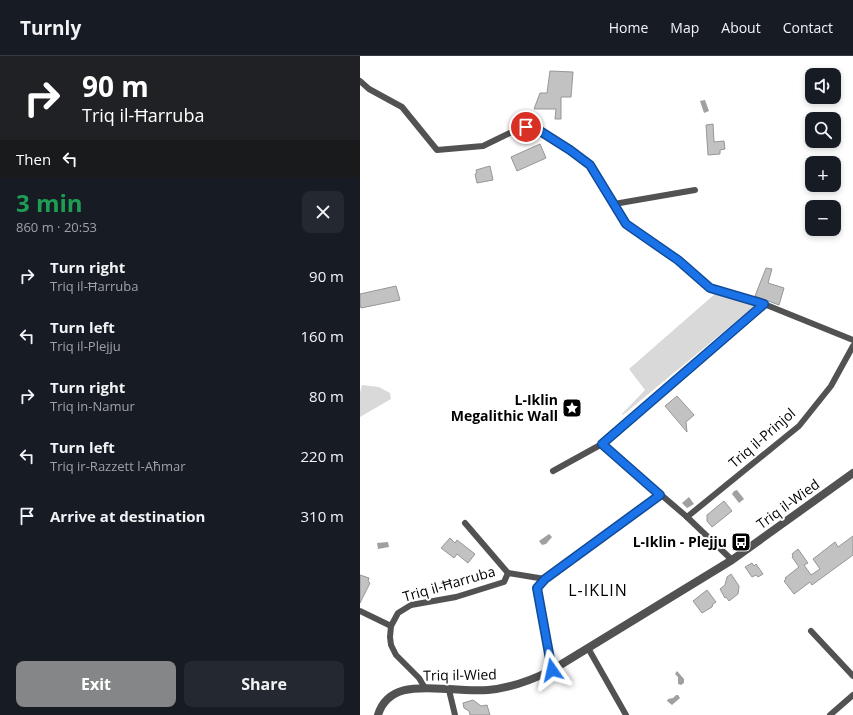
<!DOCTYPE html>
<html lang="en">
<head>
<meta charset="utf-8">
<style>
  :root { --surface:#171b24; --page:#242831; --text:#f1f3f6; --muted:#9ea1a6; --line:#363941; --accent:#858687 }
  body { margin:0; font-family:"Open Sans",sans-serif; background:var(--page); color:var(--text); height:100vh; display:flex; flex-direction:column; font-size:15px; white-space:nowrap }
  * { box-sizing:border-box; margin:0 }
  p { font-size:13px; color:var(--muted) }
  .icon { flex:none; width:22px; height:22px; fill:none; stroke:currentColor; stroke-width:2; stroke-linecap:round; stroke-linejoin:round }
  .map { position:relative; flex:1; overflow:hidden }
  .side { display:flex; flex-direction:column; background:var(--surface); width:360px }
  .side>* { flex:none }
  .hud { background:#202124; color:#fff; overflow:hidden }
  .tools { position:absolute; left:445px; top:12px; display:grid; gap:8px }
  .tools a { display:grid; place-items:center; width:36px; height:36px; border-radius:8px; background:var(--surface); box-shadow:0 2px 6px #0003; font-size:20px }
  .pin { position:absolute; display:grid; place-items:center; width:34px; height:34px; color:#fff; margin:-17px; border:2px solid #fff; border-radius:50%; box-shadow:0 1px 4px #0007 }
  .me { position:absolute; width:44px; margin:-22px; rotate:349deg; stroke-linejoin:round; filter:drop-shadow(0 0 3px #0008) }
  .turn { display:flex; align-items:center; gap:14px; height:84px; padding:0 16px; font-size:18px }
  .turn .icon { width:52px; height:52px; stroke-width:2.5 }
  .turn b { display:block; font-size:28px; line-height:34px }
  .then { display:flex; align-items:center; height:38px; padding:0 16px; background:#0003; gap:8px; font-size:15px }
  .round { display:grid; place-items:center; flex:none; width:42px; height:42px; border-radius:8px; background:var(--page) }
  .overview { display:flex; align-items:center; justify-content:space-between; height:68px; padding:0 16px }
  h1 { font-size:24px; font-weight:700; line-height:30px; color:#1e9e55 }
  .button { display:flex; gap:8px; margin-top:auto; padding:8px 16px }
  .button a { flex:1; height:46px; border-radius:8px; background:var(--accent); color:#fff; font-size:16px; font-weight:700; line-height:46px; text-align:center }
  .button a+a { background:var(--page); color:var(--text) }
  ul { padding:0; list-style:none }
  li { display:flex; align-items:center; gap:12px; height:60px; padding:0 16px }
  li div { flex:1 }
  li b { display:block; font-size:15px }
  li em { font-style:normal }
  header { display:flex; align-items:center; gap:24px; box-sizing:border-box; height:56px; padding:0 20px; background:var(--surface); border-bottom:1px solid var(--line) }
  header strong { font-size:19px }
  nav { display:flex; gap:22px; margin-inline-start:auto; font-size:14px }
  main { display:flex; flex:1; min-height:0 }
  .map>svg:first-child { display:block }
</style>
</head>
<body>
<header>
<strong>Turnly</strong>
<nav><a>Home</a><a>Map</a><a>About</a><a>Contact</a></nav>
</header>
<main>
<section class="side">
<div class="hud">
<div class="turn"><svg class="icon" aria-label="right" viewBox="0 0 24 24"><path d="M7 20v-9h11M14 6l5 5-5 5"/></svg><div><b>90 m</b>Triq il-Ħarruba</div></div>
<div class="then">Then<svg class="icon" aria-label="left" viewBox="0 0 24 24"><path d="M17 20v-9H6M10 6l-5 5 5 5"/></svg></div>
</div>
<div class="overview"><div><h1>3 min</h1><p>860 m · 20:53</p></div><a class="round"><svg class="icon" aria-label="close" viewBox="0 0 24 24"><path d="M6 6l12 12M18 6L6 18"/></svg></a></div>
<ul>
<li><svg class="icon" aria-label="right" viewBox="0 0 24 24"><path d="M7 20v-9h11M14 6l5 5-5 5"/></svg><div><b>Turn right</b><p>Triq il-Ħarruba</p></div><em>90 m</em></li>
<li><svg class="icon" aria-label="left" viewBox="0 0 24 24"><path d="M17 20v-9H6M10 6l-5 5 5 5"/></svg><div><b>Turn left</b><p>Triq il-Plejju</p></div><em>160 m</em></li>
<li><svg class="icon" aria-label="right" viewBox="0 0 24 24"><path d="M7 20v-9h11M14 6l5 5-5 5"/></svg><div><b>Turn right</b><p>Triq in-Namur</p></div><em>80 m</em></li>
<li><svg class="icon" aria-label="left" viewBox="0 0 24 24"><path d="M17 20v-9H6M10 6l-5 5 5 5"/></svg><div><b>Turn left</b><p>Triq ir-Razzett l-Aħmar</p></div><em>220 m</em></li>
<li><svg class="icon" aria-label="arrive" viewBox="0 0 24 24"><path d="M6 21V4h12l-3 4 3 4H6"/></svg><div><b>Arrive at destination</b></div><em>310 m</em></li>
</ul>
<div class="button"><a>Exit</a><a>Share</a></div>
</section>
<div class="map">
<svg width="493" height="659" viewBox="0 0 493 659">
  <rect width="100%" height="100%" fill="#fff"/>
  <!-- green -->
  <g fill="#d9d9d9">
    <path d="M356 237 359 239 395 248 391 253 263 359 262 358 285 334 269 313Z"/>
    <path d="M2 329 19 331 30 337 31 343 0 361V336Z"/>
  </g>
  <!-- water -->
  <g fill="#a0a0a0">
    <path d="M345 44 349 55 344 57 340 45Z"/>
    <path d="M377 434 384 443 379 447 372 438 374 435Z"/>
    <path d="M329 441 334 448 329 451 327 452 322 447Z"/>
    <path d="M189 478 192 481 186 488 182 489 179 485Z"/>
    <path d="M28 486 29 491 18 493 17 487Z"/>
    <path d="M317 615 324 623V627L321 629 318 628V621L315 618Z"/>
    <path d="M316 639H318L320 642 312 649 307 645 308 643 313 642Z"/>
  </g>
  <!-- building -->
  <g fill="#c2c2c2" stroke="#969696">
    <path d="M190 15 213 16 211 41H201V63H195L196 53H174L180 37H187Z"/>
    <path d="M353 68 354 86 364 85 365 93 360 94V98L348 99 346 69Z"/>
    <path d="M180 88 186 102 157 115 151 101Z"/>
    <path d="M130 110 133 124 117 127 115 118 117 117 116 114Z"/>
    <path d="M406 212 412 213 408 227 424 232 419 249 395 240Z"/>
    <path d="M36 230 40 244 1 252 0 249V238Z"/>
    <path d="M317 340 334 359 326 366 327 376 305 350Z"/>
    <path d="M364 445 372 455 352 471 347 465V459Z"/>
    <path d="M493 480V499L452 529 450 526 434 538 424 525 426 523 425 522 439 511 432 501 433 500 432 498 438 493 448 507 444 509 451 519 460 513 453 503 475 486 478 491Z"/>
    <path d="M90 482 95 487 97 484 115 498 108 507 97 498 94 502 81 492Z"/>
    <path d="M392 507 394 510 396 508 403 518 398 521 396 519 392 521 385 511Z"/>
    <path d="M371 518 379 530 378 538 369 545 366 541 365 542 360 533 365 529 367 521Z"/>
    <path d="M0 519 9 522 8 525 10 527 0 547Z"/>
    <path d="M347 534 356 546 353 548 352 551 342 557 333 545Z"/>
    <path d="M113 644 121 650 127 649 130 659H110L109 655 104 652 103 647Z"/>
  </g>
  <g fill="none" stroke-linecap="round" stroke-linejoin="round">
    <!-- minor -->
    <g stroke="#525252" stroke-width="6">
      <path d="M0 25 9 33 42 51 77 94 123 90 156 74 166 71H173L210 94 230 109 266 168 318 204 350 233 404 248 493 284"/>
      <path d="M254 148 335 134"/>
      <path d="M242 388 327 461 372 504"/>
      <path d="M193 415 242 388 404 248"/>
      <path d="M327 461 439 370 471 330 493 290"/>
      <path d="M105 467 148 517"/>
      <path d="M0 555 31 570"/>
      <path d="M451 575 493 620"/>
      <path d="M228 592 266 659"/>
      <path d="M192 614 177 532 185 523 300 439"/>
      <path d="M65 632 59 622 36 599 31 589 30 581 31 570 38 557 51 549 96 541 144 526 148 517 185 523"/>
      <path d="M89 634 95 659"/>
      <path d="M470 659 493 639"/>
    </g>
    <!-- tertiary -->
    <path stroke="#525252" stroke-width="8" d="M18 659C28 627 62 632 89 633 102 634 115 635 128 634 152 632 172 624 192 614L372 504 493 417"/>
  </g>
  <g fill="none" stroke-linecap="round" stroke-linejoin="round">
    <defs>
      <path id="route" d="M166 71H173L180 75 210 94 230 109 266 168 318 204 350 232 404 248 242 388 300 439 185 523 177 532 192 614"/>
    </defs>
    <!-- route casing -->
    <use href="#route" stroke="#114b97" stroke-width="10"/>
    <!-- route -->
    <use href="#route" stroke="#1a73e8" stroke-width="7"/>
  </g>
  <!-- icons -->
  <defs>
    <symbol id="sight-square" viewBox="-11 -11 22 22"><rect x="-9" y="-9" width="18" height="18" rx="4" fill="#000" stroke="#fff"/><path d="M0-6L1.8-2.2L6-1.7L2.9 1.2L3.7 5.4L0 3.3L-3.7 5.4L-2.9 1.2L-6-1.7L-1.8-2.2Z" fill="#fff"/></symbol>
    <symbol id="bus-square" viewBox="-11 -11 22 22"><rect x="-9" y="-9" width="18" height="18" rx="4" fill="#000" stroke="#fff"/><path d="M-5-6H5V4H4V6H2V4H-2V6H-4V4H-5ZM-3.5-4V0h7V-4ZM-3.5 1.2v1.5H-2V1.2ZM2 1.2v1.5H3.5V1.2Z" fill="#fff"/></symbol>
  </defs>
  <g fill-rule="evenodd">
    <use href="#sight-square" x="201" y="341" width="22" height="22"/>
    <use href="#bus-square" x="370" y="475" width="22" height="22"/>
  </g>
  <g text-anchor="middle" stroke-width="4" stroke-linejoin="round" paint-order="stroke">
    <!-- poi labels -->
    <g font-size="14" font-weight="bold" fill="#000" stroke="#fff" text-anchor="end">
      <text x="198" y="349">L-Iklin<tspan x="198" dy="16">Megalithic Wall</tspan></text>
      <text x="367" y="491">L-Iklin - Plejju</text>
    </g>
    <!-- street labels -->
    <g font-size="14" fill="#000" stroke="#fff">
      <text transform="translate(402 382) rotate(-41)" y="5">Triq il-Prinjol</text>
      <text transform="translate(428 448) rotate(-36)" y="5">Triq il-Wied</text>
      <text transform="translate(89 528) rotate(-16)" y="5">Triq il-Ħarruba</text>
      <text transform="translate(100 619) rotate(-1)" y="5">Triq il-Wied</text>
    </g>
    <!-- quarter labels -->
    <g font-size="16" letter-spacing="1" fill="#000" stroke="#fff">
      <text x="238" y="540">L-IKLIN</text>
    </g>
  </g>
</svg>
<div class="tools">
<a><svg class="icon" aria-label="sound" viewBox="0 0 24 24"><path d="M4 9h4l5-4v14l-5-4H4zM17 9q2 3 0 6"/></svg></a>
<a><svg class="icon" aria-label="search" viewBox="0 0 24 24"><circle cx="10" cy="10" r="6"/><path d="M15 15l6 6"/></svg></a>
<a>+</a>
<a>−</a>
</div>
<div class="pin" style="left:166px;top:71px;background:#d93025"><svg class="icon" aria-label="arrive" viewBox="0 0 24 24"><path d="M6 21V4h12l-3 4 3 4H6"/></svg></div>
<svg class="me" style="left:192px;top:614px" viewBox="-20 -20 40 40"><path d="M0-17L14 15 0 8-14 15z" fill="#1a73e8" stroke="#fff" stroke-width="4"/></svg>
</div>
</main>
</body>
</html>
